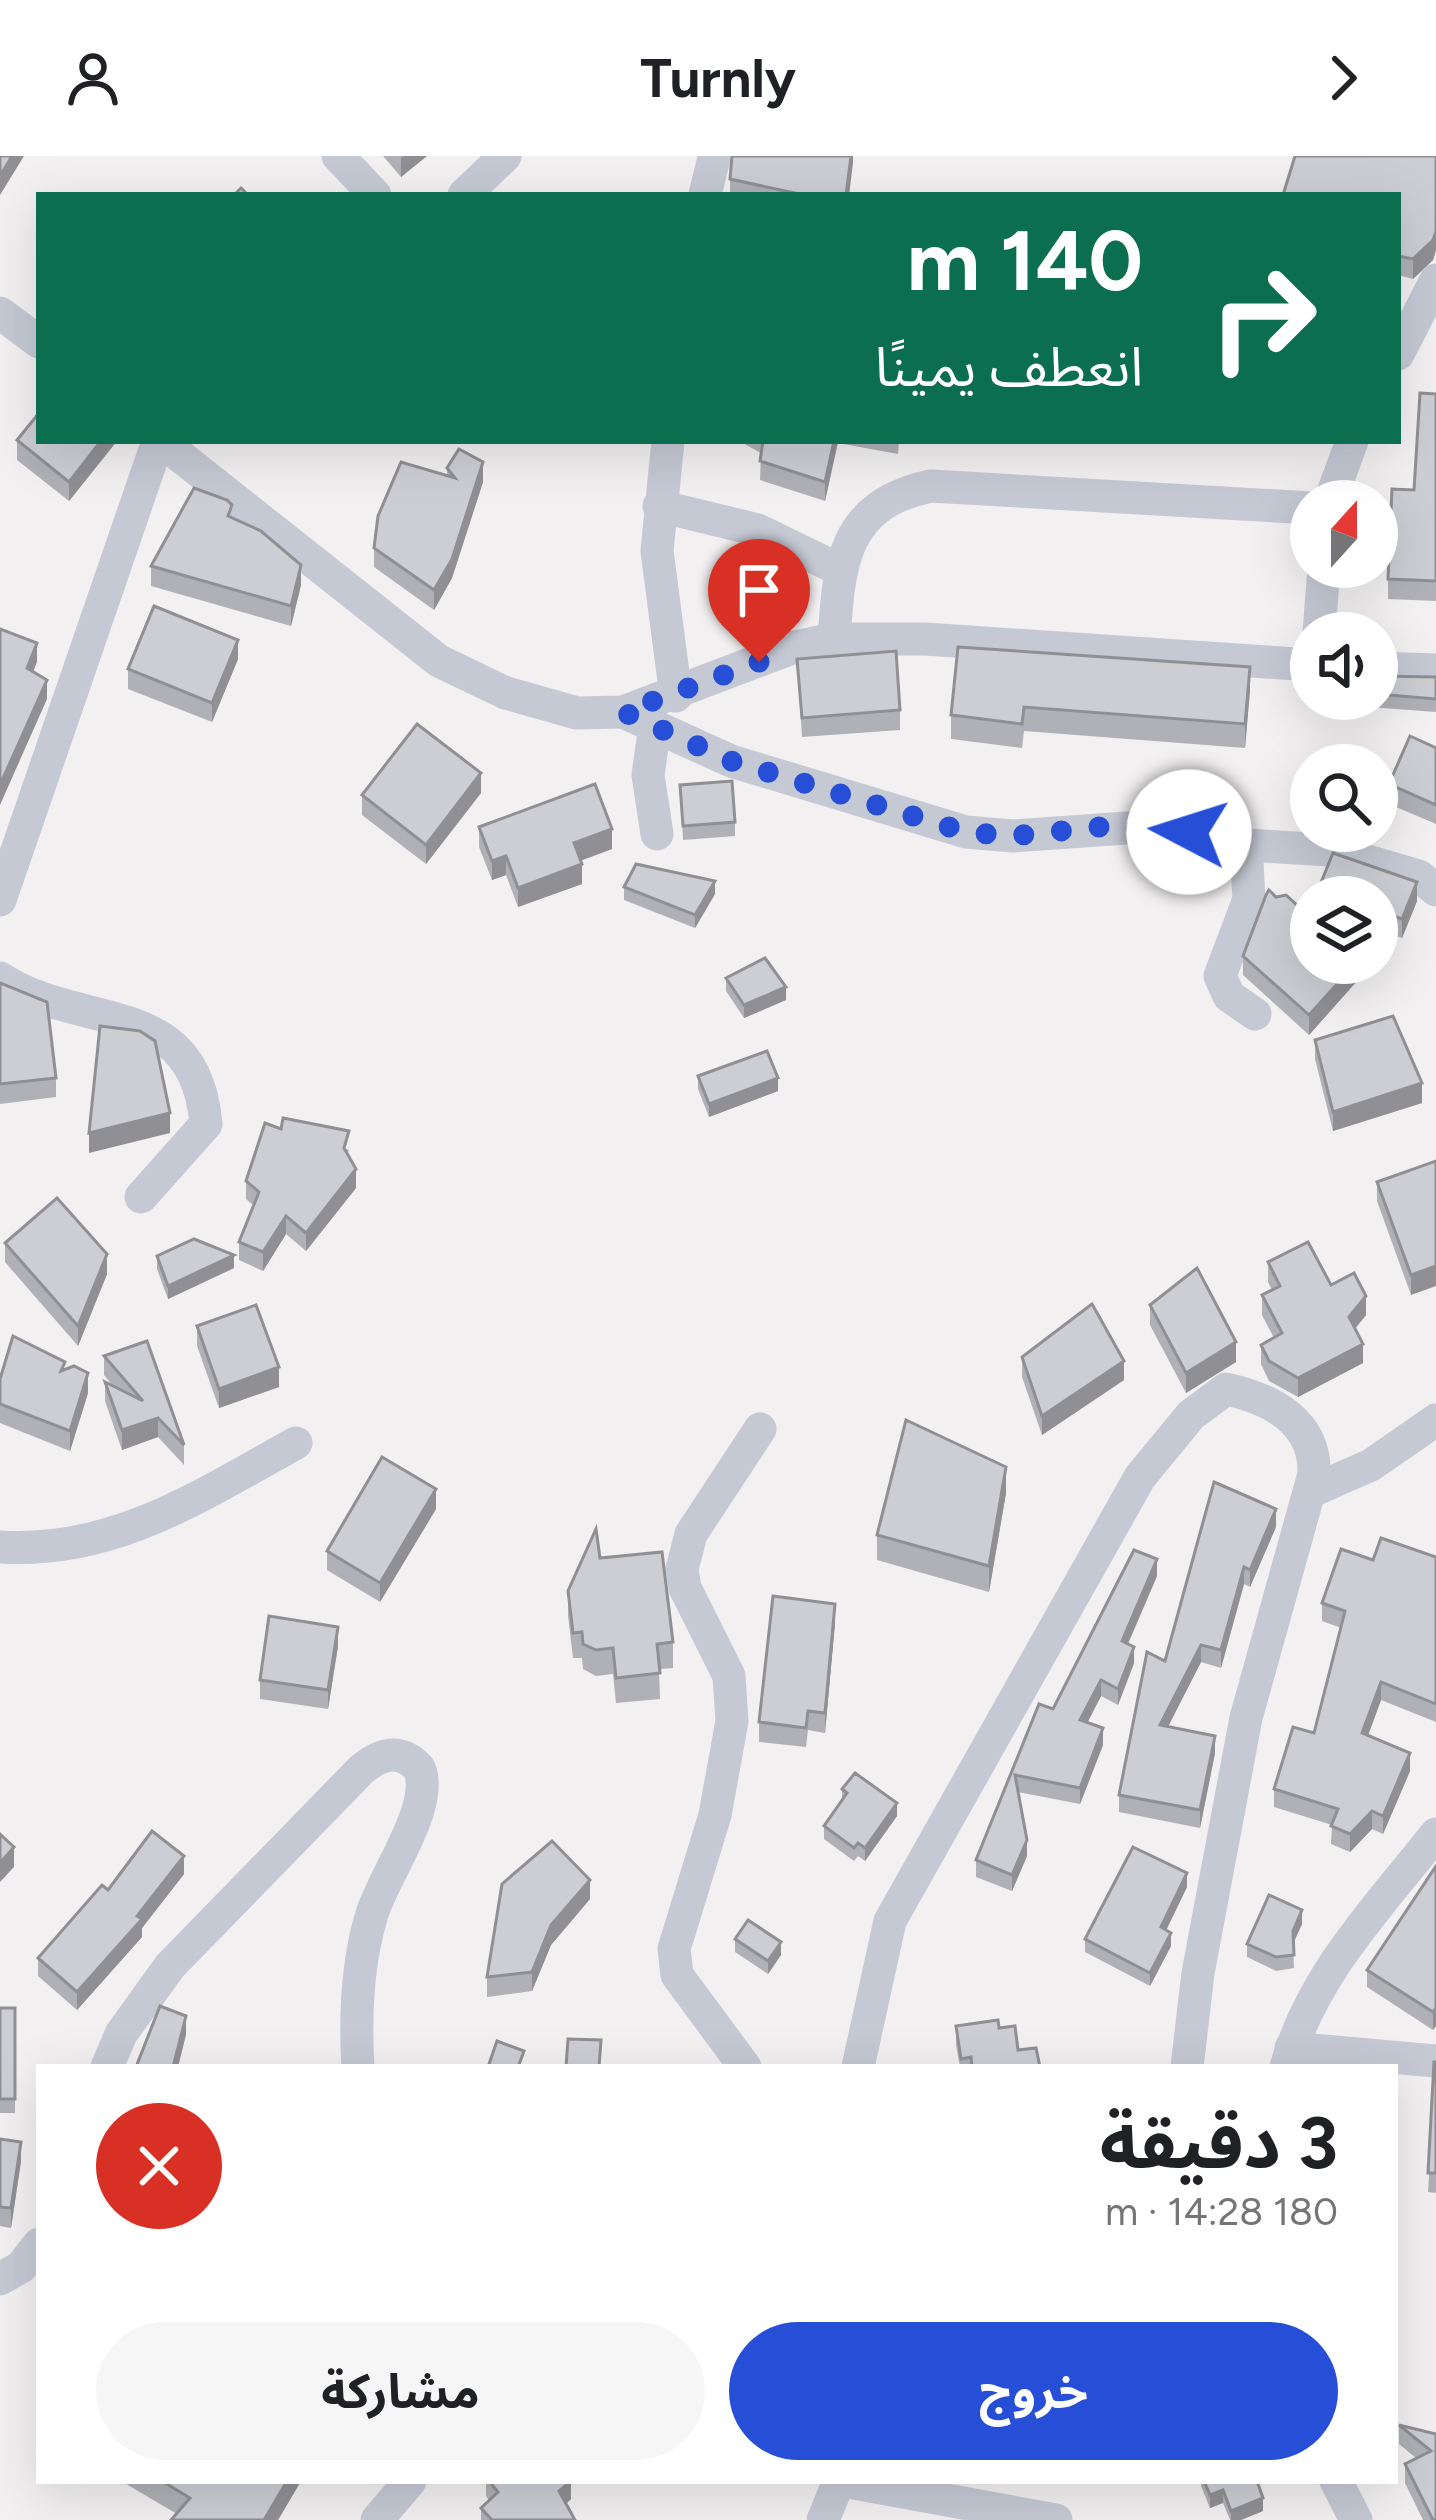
<!DOCTYPE html>
<html lang="ar">
<head>
<meta charset="utf-8">
<style>
  :root { --surface:#fff; --page:#f6f6f6; --text:#202124; --muted:#757577; --accent:#264ed6 }
  body { margin:0; font-family:Figtree,"Noto Sans Arabic",sans-serif; background:var(--page); color:var(--text); direction:rtl; height:100vh; display:flex; flex-direction:column; font-size:45px; white-space:nowrap }
  * { box-sizing:border-box; margin:0 }
  p { font-size:39px; color:var(--muted) }
  .icon { flex:none; width:66px; height:66px; fill:none; stroke:currentColor; stroke-width:2; stroke-linecap:round; stroke-linejoin:round }
  .map { position:relative; flex:1; overflow:hidden; direction:ltr }
  .drawer { position:absolute; left:36px; top:1908px; width:1362px; height:420px; display:flex; flex-direction:column; background:var(--surface); border-radius:0px; box-shadow:0 12px 48px #0002; direction:rtl }
  .drawer>* { flex:none }
  .hud { position:absolute; left:36px; top:36px; width:1365px; height:252px; border-radius:0px; box-shadow:0 12px 48px #0002; direction:rtl; background:#0b6e4f; color:#fff; overflow:hidden }
  .needle { width:78px; rotate:21deg }
  .tools { position:absolute; left:1290px; top:324px; display:grid; gap:24px }
  .tools a { display:grid; place-items:center; width:108px; height:108px; border-radius:50%; background:var(--surface); box-shadow:0 12px 48px #0002; font-size:60px }
  .pin { position:absolute; display:grid; place-items:center; width:102px; height:102px; color:#fff; margin:-123px -51px; border-radius:50% 50% 50% 0; rotate:-45deg; box-shadow:0 0 12px #0007 }
  .pin .icon { rotate:45deg }
  .me { position:absolute; width:132px; margin:-66px; rotate:275deg; stroke-linejoin:round; filter:drop-shadow(0 0 9px #0008) }
  .turn { display:flex; align-items:center; gap:42px; height:252px; padding:0 60px; font-size:54px }
  .turn .icon { width:156px; height:156px; stroke-width:2.5 }
  .turn b { display:block; font-size:84px; line-height:102px }
  .round { display:grid; place-items:center; flex:none; width:126px; height:126px; border-radius:63px; background:var(--page) }
  .summary { display:flex; align-items:center; justify-content:space-between; height:204px; padding:0 60px }
  h1 { font-size:72px; font-weight:700; line-height:90px }
  .action { display:flex; gap:24px; margin-top:auto; padding:24px 60px }
  .action a { flex:1; height:138px; border-radius:72px; background:var(--accent); color:#fff; font-size:48px; font-weight:700; line-height:138px; text-align:center }
  .action a+a { background:var(--page); color:var(--text) }
  header { display:flex; justify-content:space-between; align-items:center; height:156px; padding:0 60px; background:var(--surface); font-size:54px; font-weight:700 }
  .map>svg:first-child { display:block }
</style>
</head>
<body>
<header><svg class="icon" aria-label="forward" viewBox="0 0 24 24"><path d="M9 5l7 7-7 7"/></svg>Turnly<svg class="icon" aria-label="person" viewBox="0 0 24 24"><circle cx="12" cy="8" r="4"/><path d="M4 21q1-7 8-7t8 7"/></svg></header>
<div class="map">
<svg width="1436" height="2364" viewBox="0 0 1436 2364">
  <rect width="100%" height="100%" fill="#f2f0f0"/>
  <g fill="none" stroke-linecap="round" stroke-linejoin="round">
    <!-- minor -->
    <g stroke="#c5c9d4" stroke-width="33">
      <path d="M338 0 375 39"/>
      <path d="M464 39 505 0"/>
      <path d="M705 39 714 2"/>
      <path d="M0 157 39 186"/>
      <path d="M1398 198 1436 124"/>
      <path d="M161 285 439 505 506 537 577 557 623 556 795 491 834 483H925L1311 509"/>
      <path d="M668 285 657 395 676 540"/>
      <path d="M1330 345 1352 285"/>
      <path d="M659 350 758 374 838 413"/>
      <path d="M1319 477 1324 411"/>
      <path d="M834 483C839 407 843 348 931 330L1311 352"/>
      <path d="M1377 512 1436 514"/>
      <path d="M623 556 731 605 966 676 1013 680 1155 670 1246 689 1330 694 1419 720 1436 734"/>
      <path d="M655 569 648 619 657 678"/>
      <path d="M1246 689 1249 743 1220 820 1229 840 1255 858"/>
      <path d="M0 744 158 285"/>
      <path d="M0 822C81 876 195 839 206 968L141 1041"/>
      <path d="M1312 1335 1371 1309 1436 1264"/>
      <path d="M0 1391C114 1398 200 1340 296 1287"/>
      <path d="M1291 1892 1436 1905"/>
      <path d="M107 1911 121 1878 170 1810 361 1614C381 1597 400 1592 419 1612 436 1650 382 1721 371 1761 357 1809 355 1862 358 1911"/>
      <path d="M745 1911 677 1819 674 1793 715 1659 732 1565 729 1520 685 1432 682 1413 691 1378 760 1273"/>
      <path d="M858 1911 890 1765 1140 1321 1191 1259 1226 1233C1272 1243 1316 1266 1314 1318L1246 1562 1198 1817 1187 1911"/>
      <path d="M1286 1911C1311 1820 1378 1751 1436 1678"/>
      <path d="M0 2123 21 2111 39 2088"/>
      <path d="M843 2325 1056 2364"/>
      <path d="M1336 2325 1356 2364"/>
      <path d="M377 2364 410 2325"/>
      <path d="M823 2364 839 2325"/>
    </g>
  </g>
  <!-- wall -->
  <g fill="#b0b1b6">
    <path d="M383 0H427L401 21Z"/>
    <path d="M853 0 849 39H730V23Z"/>
    <path d="M1436 0V94L1433 104 1413 123 1398 119V39Z"/>
    <path d="M1436 238V445L1388 443V423L1414 334Z"/>
    <path d="M17 284 39 285H117L69 345 17 304Z"/>
    <path d="M739 285H899L898 298 838 287 825 345 760 324 761 297Z"/>
    <path d="M447 312 483 326 452 422 434 454 374 411V392L447 319Z"/>
    <path d="M151 410 301 429 291 470 151 430Z"/>
    <path d="M958 491 1250 534 1245 592 1024 575 1022 592 951 583V559Z"/>
    <path d="M238 503 212 566 128 533V513Z"/>
    <path d="M797 503 900 554V574L802 581Z"/>
    <path d="M1377 520 1436 521V556L1315 547V543H1377Z"/>
    <path d="M1436 592V668L1389 648V628Z"/>
    <path d="M680 629 735 666V680L683 684Z"/>
    <path d="M481 637 426 708 362 659V639Z"/>
    <path d="M479 671 612 693 580 705 582 728 518 751 506 719 492 724 479 691Z"/>
    <path d="M624 731 715 738 695 772 624 744Z"/>
    <path d="M1318 734 1417 745 1402 782 1377 774V741H1318Z"/>
    <path d="M1243 800 1357 807V825L1309 879 1243 819Z"/>
    <path d="M726 822 786 844 744 862 726 835Z"/>
    <path d="M0 827 56 922V941L0 948Z"/>
    <path d="M1315 884 1422 947 1333 975 1315 903Z"/>
    <path d="M698 920 778 935 709 961 698 933Z"/>
    <path d="M281 973 349 994 347 998 356 1032 306 1095 286 1078 263 1115 239 1104V1086L254 1050 246 1043V1025Z"/>
    <path d="M1436 1005 1411 1139 1377 1045V1026Z"/>
    <path d="M5 1087 107 1118 78 1190 5 1106Z"/>
    <path d="M157 1100 234 1112 168 1143 157 1113Z"/>
    <path d="M1268 1106 1331 1129 1366 1159 1355 1173 1363 1207 1298 1241 1269 1225 1261 1208V1189L1274 1182 1262 1159V1139L1272 1134 1268 1126Z"/>
    <path d="M1150 1149 1236 1206 1186 1237 1150 1169Z"/>
    <path d="M197 1170 279 1231 219 1252 197 1190Z"/>
    <path d="M104 1200 184 1289V1309L158 1281 122 1294 105 1245V1226L113 1230 104 1219Z"/>
    <path d="M1022 1201 1124 1224 1042 1279 1022 1221Z"/>
    <path d="M65 1214 88 1237 70 1295 0 1267V1223Z"/>
    <path d="M1006 1337 989 1436 877 1404V1379Z"/>
    <path d="M436 1353 380 1446 327 1414V1395Z"/>
    <path d="M1276 1371 1250 1431 1244 1428 1221 1512 1201 1506 1168 1571 1215 1597 1200 1672 1119 1656V1639L1165 1505Z"/>
    <path d="M1436 1401V1566L1381 1544 1368 1580 1410 1615 1383 1678 1372 1673 1350 1696 1331 1688 1332 1669 1274 1651V1633L1314 1577 1341 1472 1322 1465V1447L1373 1404Z"/>
    <path d="M600 1402 673 1486V1512L659 1513 660 1543 616 1547 613 1518 596 1520 583 1513 582 1502H573L568 1460V1435Z"/>
    <path d="M1157 1420 1128 1488 1134 1507 1118 1549 1101 1540 1088 1566 1103 1589 1080 1648 1018 1636 1027 1700 1012 1735 976 1721V1704L1039 1548 1053 1553Z"/>
    <path d="M835 1467 825 1577 808 1574 806 1591 759 1586V1566Z"/>
    <path d="M338 1490 328 1553 260 1543V1524Z"/>
    <path d="M842 1633 897 1660 865 1705 858 1700 854 1705 824 1683V1670L842 1644Z"/>
    <path d="M1436 1710V1870L1433 1874 1367 1831V1814Z"/>
    <path d="M184 1718 142 1772V1781L77 1854 38 1820V1802L108 1734Z"/>
    <path d="M1187 1731 1166 1774 1171 1790 1150 1830 1085 1796V1783Z"/>
    <path d="M590 1743 551 1789 532 1835 487 1841V1821Z"/>
    <path d="M1302 1768 1293 1787 1294 1812 1276 1815 1247 1801V1788Z"/>
    <path d="M735 1783 781 1799 768 1818 735 1796Z"/>
    <rect x="0" y="1852" width="15" height="105"/>
    <path d="M956 1870 999 1872 1018 1894 1040 1911H960L956 1889Z"/>
    <path d="M1436 1906V2037L1428 2036Z"/>
    <path d="M0 1983 21 2005 11 2072 0 2070Z"/>
    <path d="M1399 2269 1436 2278V2364H1423L1405 2327V2308L1416 2302 1399 2288Z"/>
    <path d="M121 2325H301L278 2364 177 2358Z"/>
    <path d="M486 2325H571V2343L566 2348 575 2364H481V2352L489 2344 486 2340Z"/>
    <path d="M1201 2325H1257L1263 2355 1241 2364H1230L1223 2347 1210 2352 1201 2330Z"/>
  </g>
  <!-- shaded-wall -->
  <g fill="#909094">
    <path d="M12 0H24L0 39V20Z"/>
    <path d="M403 0H427L401 21V2Z"/>
    <path d="M851 0H853V7L849 39H846Z"/>
    <path d="M1436 75V94L1433 104 1413 123V103Z"/>
    <path d="M101 285H117L69 345V326Z"/>
    <path d="M834 285H838L825 345V326Z"/>
    <path d="M483 306V326L452 422 434 454V434Z"/>
    <path d="M301 409V429L291 470V450Z"/>
    <path d="M238 484V503L212 566V547Z"/>
    <path d="M37 487V506L27 532V512Z"/>
    <path d="M1250 511V534L1245 592V568Z"/>
    <path d="M47 524V543L0 649V629Z"/>
    <path d="M481 617V637L426 708V689Z"/>
    <path d="M612 673V693L574 707V687Z"/>
    <path d="M506 700V719L492 724V705Z"/>
    <path d="M582 708V728L518 751V732Z"/>
    <path d="M715 725V738L695 772V759Z"/>
    <path d="M1417 726V745L1402 782V763Z"/>
    <path d="M1356 807 1357 825 1309 879V859Z"/>
    <path d="M786 831V844L744 862V849Z"/>
    <path d="M778 922V935L709 961V948Z"/>
    <path d="M1422 927V947L1333 975V956Z"/>
    <path d="M170 957V977L89 997V977Z"/>
    <path d="M356 1013V1032L306 1095V1077Z"/>
    <path d="M286 1060V1078L263 1115V1096Z"/>
    <path d="M107 1098V1118L78 1190V1170Z"/>
    <path d="M234 1099V1112L168 1143V1130Z"/>
    <path d="M1436 1110V1130L1411 1139V1119Z"/>
    <path d="M1366 1140V1159L1349 1180V1161Z"/>
    <path d="M1236 1186V1206L1186 1237V1217Z"/>
    <path d="M1363 1188V1207L1298 1241V1222Z"/>
    <path d="M1124 1205V1224L1042 1279V1260Z"/>
    <path d="M279 1211V1231L219 1252V1233Z"/>
    <path d="M88 1217V1237L70 1295V1275Z"/>
    <path d="M158 1262V1281L122 1294V1274Z"/>
    <path d="M1006 1311V1337L989 1436V1410Z"/>
    <path d="M436 1333V1353L380 1446V1427Z"/>
    <path d="M1276 1353V1371L1250 1431V1414Z"/>
    <path d="M1157 1403V1420L1122 1501V1485Z"/>
    <path d="M1244 1411V1428L1221 1512V1494Z"/>
    <path d="M835 1448V1467L825 1577V1557Z"/>
    <path d="M338 1471V1490L328 1553V1534Z"/>
    <path d="M1201 1489V1506L1160 1586V1569Z"/>
    <path d="M1134 1491V1507L1118 1549V1533Z"/>
    <path d="M1101 1524V1540L1080 1580V1564Z"/>
    <path d="M1381 1526V1544L1362 1595V1577Z"/>
    <path d="M1103 1572V1589L1080 1648V1632Z"/>
    <path d="M1215 1580V1597L1200 1672V1654Z"/>
    <path d="M1410 1597V1615L1383 1678V1660Z"/>
    <path d="M897 1647V1660L865 1705V1692Z"/>
    <path d="M1372 1655V1673L1350 1696V1678Z"/>
    <path d="M1027 1684V1700L1012 1735V1719Z"/>
    <path d="M14 1691V1711L0 1726V1707Z"/>
    <path d="M184 1700V1718L142 1772V1781L77 1854V1836Z"/>
    <path d="M1187 1717V1731L1161 1785V1771Z"/>
    <path d="M590 1724V1743L551 1789 532 1835V1816L551 1769Z"/>
    <path d="M1302 1754V1768L1293 1788V1775Z"/>
    <path d="M1171 1777V1790L1150 1830V1817Z"/>
    <path d="M781 1786V1799L768 1818V1805Z"/>
    <path d="M1436 1852V1870L1433 1874V1856Z"/>
    <path d="M186 1860V1879L178 1911H172Z"/>
    <path d="M21 1986V2005L11 2072V2052Z"/>
    <path d="M287 2325H301L278 2364H264Z"/>
    <path d="M571 2325V2343L559 2354V2335Z"/>
    <path d="M1223 2334V2347L1210 2352V2339Z"/>
    <path d="M1263 2342V2355L1241 2364H1231V2355Z"/>
  </g>
  <!-- building -->
  <g fill="#cdced4" stroke="#909094" stroke-width="3">
    <path d="M0 0H12L0 20Z"/>
    <path d="M732 0H851L846 39H804L730 23Z"/>
    <path d="M1295 0H1436V75L1433 84 1413 103 1398 100V39H1283Z"/>
    <path d="M241 32 248 39H234Z"/>
    <path d="M1420 237 1436 238V425L1388 423 1392 333 1414 334Z"/>
    <path d="M39 257V285H101L69 326 17 284Z"/>
    <path d="M763 285H834L825 326 760 305Z"/>
    <path d="M459 293 483 306 452 403 434 434 374 392 378 360 401 306 455 322 447 312Z"/>
    <path d="M194 332 227 344 232 349 228 360 261 375 301 409 291 450 151 410Z"/>
    <path d="M154 450 238 484 212 547 128 513Z"/>
    <path d="M0 473 37 487 27 512 47 524 0 629Z"/>
    <path d="M958 491 1250 511 1245 568 1024 551 1022 568 951 559Z"/>
    <path d="M896 495 900 554 802 562 797 503Z"/>
    <path d="M1377 520 1436 521V543L1377 538Z"/>
    <path d="M417 568 481 617 426 689 362 639Z"/>
    <path d="M1410 580 1436 592V649L1389 628Z"/>
    <path d="M732 625 735 666 683 670 680 629Z"/>
    <path d="M595 628 612 673 574 687 582 708 518 732 506 700 492 705 479 671Z"/>
    <path d="M1333 697 1417 726 1402 763 1377 754V741H1334L1318 734Z"/>
    <path d="M636 708 715 725 695 759 624 731Z"/>
    <path d="M1269 734 1276 741 1286 739 1311 762V807H1356L1309 859 1243 800 1266 739Z"/>
    <path d="M765 802 786 831 744 849 726 822Z"/>
    <path d="M0 827 47 846 56 922 0 928Z"/>
    <path d="M1393 860 1422 927 1333 956 1315 884Z"/>
    <path d="M100 870 140 875 155 885 170 957 89 977Z"/>
    <path d="M767 895 778 922 709 948 698 920Z"/>
    <path d="M283 962 349 975 344 992 356 1013 306 1077 286 1060 263 1096 239 1086 259 1036 246 1025 265 967 281 973Z"/>
    <path d="M1436 1005V1110L1411 1119 1377 1026Z"/>
    <path d="M57 1042 107 1098 78 1170 5 1087Z"/>
    <path d="M194 1083 234 1099 168 1130 157 1100Z"/>
    <path d="M1308 1086 1331 1129 1354 1117 1366 1140 1349 1161 1363 1188 1298 1222 1269 1205 1261 1189 1282 1177 1262 1139 1280 1130 1268 1106Z"/>
    <path d="M1197 1112 1236 1186 1186 1217 1150 1149Z"/>
    <path d="M1092 1148 1124 1205 1042 1260 1022 1201Z"/>
    <path d="M256 1149 279 1211 219 1233 197 1170Z"/>
    <path d="M13 1180 65 1206 61 1215 74 1210 88 1217 70 1275 0 1248V1223Z"/>
    <path d="M147 1185 184 1289 158 1262 122 1274 105 1226 143 1245 104 1200Z"/>
    <path d="M906 1264 1006 1311 989 1410 877 1379Z"/>
    <path d="M382 1301 436 1333 380 1427 327 1395Z"/>
    <path d="M1214 1326 1276 1353 1250 1414 1244 1411 1221 1494 1201 1489 1160 1569 1215 1580 1200 1654 1119 1639 1147 1496 1165 1505Z"/>
    <path d="M596 1373 600 1402 662 1396 673 1486 657 1488 660 1517 616 1522 613 1492 596 1494 583 1488 582 1476 573 1477 568 1435Z"/>
    <path d="M1381 1382 1436 1401V1548L1381 1526 1362 1577 1410 1597 1383 1660 1372 1655 1350 1678 1331 1670 1338 1653 1274 1633 1293 1571 1314 1577 1345 1455 1322 1447 1341 1393 1373 1404Z"/>
    <path d="M1134 1394 1157 1403 1122 1485 1134 1491 1118 1533 1101 1524 1080 1564 1103 1572 1080 1632 1015 1619 1027 1684 1012 1719 976 1704 1039 1548 1053 1553Z"/>
    <path d="M773 1440 835 1448 825 1557 808 1555 806 1572 759 1566Z"/>
    <path d="M269 1460 338 1471 328 1534 260 1524Z"/>
    <path d="M855 1617 897 1647 865 1692 858 1687 854 1692 824 1670 847 1637 842 1633Z"/>
    <path d="M152 1675 184 1700 137 1760 142 1763 77 1836 38 1802 102 1729 108 1734Z"/>
    <path d="M0 1678 14 1691 0 1707Z"/>
    <path d="M552 1685 590 1724 551 1769 532 1816 487 1821 502 1728Z"/>
    <path d="M1133 1691 1187 1717 1161 1771 1171 1777 1150 1817 1085 1783Z"/>
    <path d="M1436 1710V1852L1433 1856 1367 1814Z"/>
    <path d="M1269 1739 1302 1754 1293 1775 1294 1799 1276 1801 1247 1788Z"/>
    <path d="M748 1764 781 1786 768 1805 735 1783Z"/>
    <path d="M160 1850 186 1860 173 1911H136Z"/>
    <rect x="0" y="1852" width="15" height="91"/>
    <path d="M998 1864 999 1872 1015 1870 1018 1894 1036 1892 1040 1911H972L971 1901 961 1903 956 1870Z"/>
    <path d="M568 1883 601 1884 599 1911H566Z"/>
    <path d="M497 1885 524 1895 518 1911H488Z"/>
    <path d="M1434 1906H1436V2017H1428Z"/>
    <path d="M0 1983 21 1986 11 2052 0 2051Z"/>
    <path d="M1399 2269 1436 2278V2364H1433L1405 2308 1431 2295Z"/>
    <path d="M162 2325H287L264 2364H171L190 2342Z"/>
    <path d="M489 2325H571L559 2335 575 2364H492L481 2352 498 2336Z"/>
    <path d="M1204 2325H1257L1263 2342 1231 2355 1223 2334 1210 2339Z"/>
  </g>
  <g fill="none" stroke-linecap="round" stroke-linejoin="round">
    <!-- route -->
    <path stroke="#264ed6" stroke-width="21" stroke-dasharray="0 37.8" d="M759 506 623 556 731 605 966 676 1012 680 1109 670 1189 676"/>
  </g>
</svg>
<div class="tools">
<a><svg class="needle" viewBox="-14 -14 28 28"><path d="M0-13l5 13h-10z" fill="#e53935"/><path d="M0 13l5-13h-10z" fill="#757577"/></svg></a>
<a><svg class="icon" aria-label="sound" viewBox="0 0 24 24"><path d="M4 9h4l5-4v14l-5-4H4zM17 9q2 3 0 6"/></svg></a>
<a><svg class="icon" aria-label="search" viewBox="0 0 24 24"><circle cx="10" cy="10" r="6"/><path d="M15 15l6 6"/></svg></a>
<a><svg class="icon" aria-label="layers" viewBox="0 0 24 24"><path d="M12 4l9 5-9 5-9-5zM3 14l9 5 9-5"/></svg></a>
</div>
<div class="pin" style="left:759px;top:506px;background:#d93025"><svg class="icon" aria-label="arrive" viewBox="0 0 24 24"><path d="M6 21V4h12l-3 4 3 4H6"/></svg></div>
<svg class="me" style="left:1189px;top:676px" viewBox="-20 -20 40 40"><circle r="19" fill="#fff"/><path d="M0-13L10 11 0 6-10 11z" fill="#264ed6"/></svg>
<div class="hud">
<div class="turn"><svg class="icon" aria-label="right" viewBox="0 0 24 24"><path d="M7 20v-9h11M14 6l5 5-5 5"/></svg><div><b>140 m</b>انعطف يمينًا</div></div>
</div>
<section class="drawer">
<div class="summary"><div><h1>3 دقيقة</h1><p>180 m · 14:28</p></div><a class="round" style="background:#d93025;color:#fff"><svg class="icon" aria-label="close" viewBox="0 0 24 24"><path d="M6 6l12 12M18 6L6 18"/></svg></a></div>
<div class="action"><a>خروج</a><a>مشاركة</a></div>
</section>
</div>
</body>
</html>
